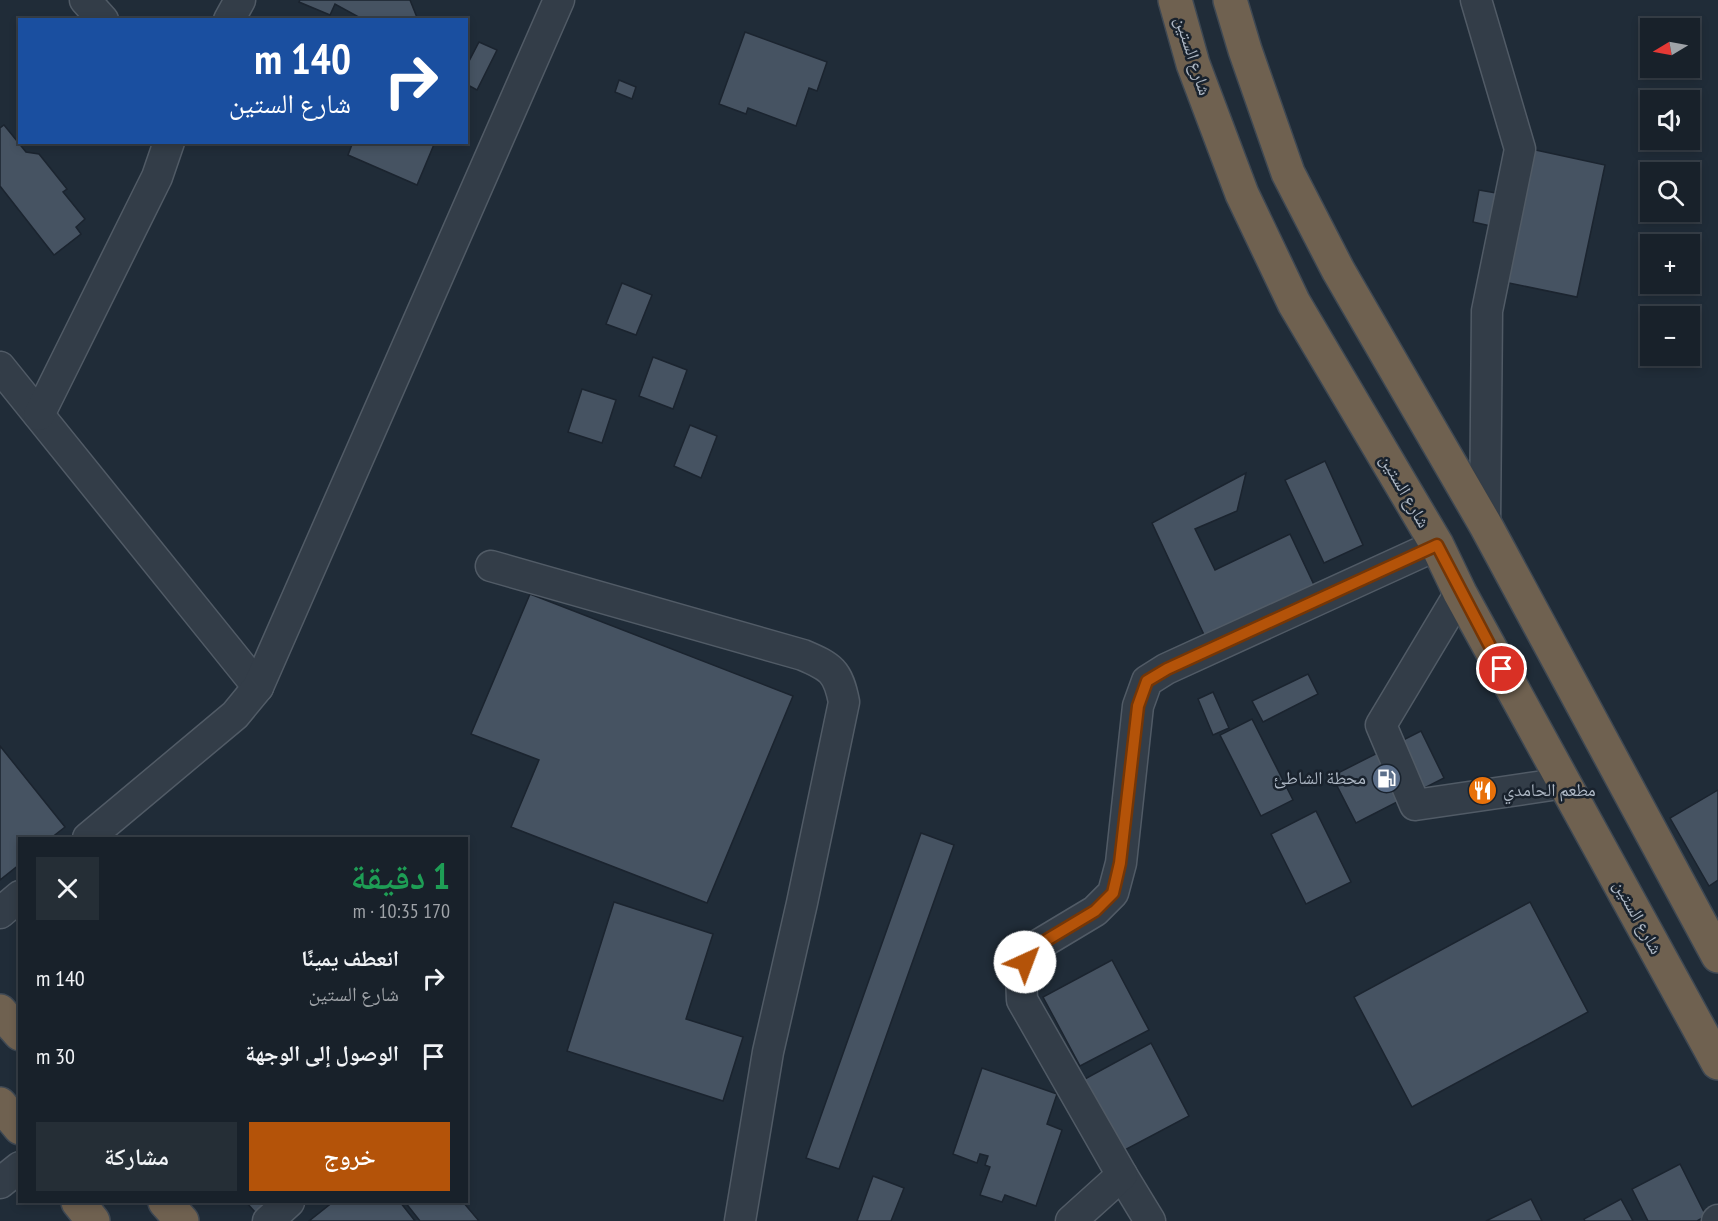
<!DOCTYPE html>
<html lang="ar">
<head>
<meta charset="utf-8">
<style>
  :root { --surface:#18212a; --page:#252e36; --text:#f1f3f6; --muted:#9fa3a8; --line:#363e47; --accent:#b45309 }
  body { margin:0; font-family:"PT Sans Narrow","Noto Naskh Arabic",sans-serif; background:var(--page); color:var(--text); direction:rtl; height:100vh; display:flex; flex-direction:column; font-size:22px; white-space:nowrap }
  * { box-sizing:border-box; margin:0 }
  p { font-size:20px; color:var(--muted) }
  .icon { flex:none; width:33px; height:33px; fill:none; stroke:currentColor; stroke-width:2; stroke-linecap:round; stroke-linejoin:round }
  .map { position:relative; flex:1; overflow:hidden; direction:ltr }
  .drawer { position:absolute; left:18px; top:837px; width:450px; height:366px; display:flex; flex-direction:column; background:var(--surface); border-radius:0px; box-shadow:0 3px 9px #0003,0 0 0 2px var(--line); direction:rtl }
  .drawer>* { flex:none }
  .hud { position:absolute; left:18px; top:18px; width:450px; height:126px; border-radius:0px; box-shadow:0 3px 9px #0003,0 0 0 2px var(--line); direction:rtl; background:#1a4fa0; color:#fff; overflow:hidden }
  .needle { width:39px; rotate:260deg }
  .buttons { position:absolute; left:1640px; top:18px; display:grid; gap:12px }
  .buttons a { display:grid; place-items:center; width:60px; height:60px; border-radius:0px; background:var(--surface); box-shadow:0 3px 9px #0003,0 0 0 2px var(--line); font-size:30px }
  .pin { position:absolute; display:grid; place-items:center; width:51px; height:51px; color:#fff; margin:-26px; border:3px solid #fff; border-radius:50%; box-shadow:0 2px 6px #0007 }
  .me { position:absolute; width:66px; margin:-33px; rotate:43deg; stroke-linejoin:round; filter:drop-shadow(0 0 4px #0008) }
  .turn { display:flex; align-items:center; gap:21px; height:126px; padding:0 18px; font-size:27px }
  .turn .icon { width:78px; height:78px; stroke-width:2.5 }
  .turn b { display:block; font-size:42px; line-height:51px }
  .round { display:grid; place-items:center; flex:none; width:63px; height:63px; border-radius:0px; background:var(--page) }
  .headline { display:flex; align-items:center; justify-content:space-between; height:102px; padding:0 18px }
  h1 { font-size:36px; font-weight:600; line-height:45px; color:#1e9e55 }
  .action { display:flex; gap:12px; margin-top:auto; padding:12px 18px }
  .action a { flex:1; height:69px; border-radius:0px; background:var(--accent); color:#fff; font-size:24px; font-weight:600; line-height:69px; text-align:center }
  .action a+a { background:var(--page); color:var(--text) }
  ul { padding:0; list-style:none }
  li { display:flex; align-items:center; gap:18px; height:78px; padding:0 18px }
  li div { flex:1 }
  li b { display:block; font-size:22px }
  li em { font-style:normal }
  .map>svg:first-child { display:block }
</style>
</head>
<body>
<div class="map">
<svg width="1718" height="1221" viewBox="0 0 1718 1221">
  <rect width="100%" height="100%" fill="#202c38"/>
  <!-- building -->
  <g fill="#465362" stroke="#1b242f" stroke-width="1.5">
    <path d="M300 0H410L418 20H364L335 4 330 15 299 2Z"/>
    <path d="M745 32 827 62 817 91 809 88 796 126 748 108 746 114 719 104Z"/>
    <path d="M479 42 497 50 477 90 466 84V67Z"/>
    <path d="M619 80 636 87 632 99 615 92Z"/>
    <path d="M4 125 26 152 39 154 67 189 63 192 85 219 76 227 81 234 54 255 0 186V128Z"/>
    <path d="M353 142H435L417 185 348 155Z"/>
    <path d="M1531 149 1605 165 1577 297 1504 282Z"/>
    <path d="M1479 190 1502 194 1495 227 1473 222Z"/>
    <path d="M622 283 652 295 636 335 606 324Z"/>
    <path d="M653 357 687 370 673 409 639 396Z"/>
    <path d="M582 389 616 400 602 443 568 432Z"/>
    <path d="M690 425 717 436 701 478 674 466Z"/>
    <path d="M1325 461 1363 545 1324 563 1285 480Z"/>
    <path d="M1246 473 1237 511 1195 529 1215 570 1290 534 1315 587 1206 639 1152 523Z"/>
    <path d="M530 594 793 696 707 903 511 827 539 760 471 734Z"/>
    <path d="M1308 674 1318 694 1263 722 1252 701Z"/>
    <path d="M1213 692 1229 728 1213 735 1198 699Z"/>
    <path d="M1252 719 1293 800 1261 816 1220 735Z"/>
    <path d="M1421 731 1444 778 1356 823 1332 776Z"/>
    <path d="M0 746 65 827 51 838H20V864L0 880Z"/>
    <path d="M1718 790V880L1709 886 1670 818Z"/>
    <path d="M1316 811 1351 882 1306 904 1271 834Z"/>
    <path d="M921 833 954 845 839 1169 806 1158Z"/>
    <path d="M614 902 713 934 686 1019 743 1037 723 1101 567 1051Z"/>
    <path d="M1530 902 1588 1012 1412 1107 1354 997Z"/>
    <path d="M1112 960 1149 1030 1080 1066 1043 997Z"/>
    <path d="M1151 1043 1189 1116 1121 1152 1083 1080Z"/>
    <path d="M982 1068 1057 1094 1047 1124 1062 1130 1036 1206 1005 1195 1002 1202 980 1195 990 1167 985 1165 988 1156 980 1154 977 1163 953 1154Z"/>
    <path d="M1680 1164 1706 1216 1697 1221H1648L1632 1189Z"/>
    <path d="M873 1176 904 1188 891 1221H857Z"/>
    <path d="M1531 1199 1542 1221H1486Z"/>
    <path d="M1621 1199 1633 1221H1585L1584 1219Z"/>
    <path d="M246 1202H268L255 1212Z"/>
    <path d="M333 1202H400L415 1221H309Z"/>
    <path d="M405 1202H463L479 1221H420Z"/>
  </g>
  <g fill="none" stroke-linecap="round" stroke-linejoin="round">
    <defs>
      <g id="minor">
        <path d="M85 0 103 20"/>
        <path d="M1476 0 1520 149 1487 311 1485 524"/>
        <path d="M229 20 240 0"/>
        <path d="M0 367 258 687"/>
        <path d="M39 415 157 177 169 142"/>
        <path d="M491 566 803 655C831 667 838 671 844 702L802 903 768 1052 740 1221"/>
        <path d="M1460 593 1381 725 1415 805 1565 783"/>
        <path d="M88 838 235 715 258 687 559 0"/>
        <path d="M0 913 20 896"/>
        <path d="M1122 1175 1150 1221"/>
        <path d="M0 1183 20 1167"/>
        <path d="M268 1221 289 1202"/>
        <path d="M1071 1221 1122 1175 1022 1000 1021 974 1030 950 1095 911 1113 893 1121 863 1138 706 1147 681 1166 669 1437 545"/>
        <path d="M1717 1221 1718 1220"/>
      </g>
      <g id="highway">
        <path d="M1175 0 1193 64 1242 194 1294 303 1437 545 1460 593 1718 1063"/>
        <path d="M1230 0 1245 50 1288 173 1338 270 1485 524 1718 956"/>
        <path d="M0 1011 20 1034"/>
        <path d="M0 1104 20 1128"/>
        <path d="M78 1202 93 1221"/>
        <path d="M165 1202 182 1221"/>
      </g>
    </defs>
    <!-- minor casing -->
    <use href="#minor" stroke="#515b66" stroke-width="33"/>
    <!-- highway casing -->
    <use href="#highway" stroke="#3e4853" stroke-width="36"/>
    <!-- minor -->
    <use href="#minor" stroke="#333d48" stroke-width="30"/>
    <!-- highway -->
    <use href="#highway" stroke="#6f6150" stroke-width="33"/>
  </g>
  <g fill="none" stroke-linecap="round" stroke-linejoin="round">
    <defs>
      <path id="route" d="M1025 962 1030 950 1095 911 1113 893 1120 863 1138 706 1147 681 1167 669 1437 545 1502 669"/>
    </defs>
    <!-- route casing -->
    <use href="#route" stroke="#753606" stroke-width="15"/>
    <!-- route -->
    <use href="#route" stroke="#b45309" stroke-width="10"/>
  </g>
  <!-- icons -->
  <defs>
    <symbol id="fuel-disc" viewBox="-11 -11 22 22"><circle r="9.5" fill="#5c6f8a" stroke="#19222d"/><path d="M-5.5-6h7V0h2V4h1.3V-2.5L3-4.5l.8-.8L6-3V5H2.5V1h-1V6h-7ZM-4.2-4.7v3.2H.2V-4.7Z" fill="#fff"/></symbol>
    <symbol id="restaurant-disc" viewBox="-11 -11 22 22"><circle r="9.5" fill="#e8710a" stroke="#19222d"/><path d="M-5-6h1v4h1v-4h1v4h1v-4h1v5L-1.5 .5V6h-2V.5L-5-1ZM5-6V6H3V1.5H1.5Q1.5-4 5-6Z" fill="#fff"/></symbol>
  </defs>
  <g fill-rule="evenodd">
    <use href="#fuel-disc" x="1370" y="762" width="33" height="33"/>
    <use href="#restaurant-disc" x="1466" y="774" width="33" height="33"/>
  </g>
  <g text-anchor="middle" stroke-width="5" stroke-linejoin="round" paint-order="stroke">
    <!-- street labels -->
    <g font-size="18" fill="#aeb8c5" stroke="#19222d">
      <text transform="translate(1193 56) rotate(72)" y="6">شارع الستين</text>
      <text transform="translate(1405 491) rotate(60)" y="6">شارع الستين</text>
      <text transform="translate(1638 917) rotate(61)" y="6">شارع الستين</text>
    </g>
    <!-- poi labels -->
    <g font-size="18" fill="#aeb8c5" stroke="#19222d" text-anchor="end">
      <text x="1366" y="784">محطة الشاطئ</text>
      <text x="1503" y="796" text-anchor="start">مطعم الحامدي</text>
    </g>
  </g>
</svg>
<div class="buttons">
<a><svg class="needle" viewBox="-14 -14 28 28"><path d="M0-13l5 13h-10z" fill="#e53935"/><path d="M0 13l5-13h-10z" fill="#9fa3a8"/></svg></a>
<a><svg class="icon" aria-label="sound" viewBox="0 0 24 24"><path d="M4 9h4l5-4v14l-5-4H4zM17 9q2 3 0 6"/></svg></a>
<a><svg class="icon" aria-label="search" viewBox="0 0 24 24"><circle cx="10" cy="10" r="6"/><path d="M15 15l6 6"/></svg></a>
<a>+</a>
<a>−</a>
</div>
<div class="pin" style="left:1502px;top:669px;background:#d93025"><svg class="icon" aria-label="arrive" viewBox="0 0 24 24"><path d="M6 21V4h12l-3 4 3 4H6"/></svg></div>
<svg class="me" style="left:1025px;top:962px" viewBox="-20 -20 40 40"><circle r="19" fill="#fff"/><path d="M0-13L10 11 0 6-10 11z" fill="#b45309"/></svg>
<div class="hud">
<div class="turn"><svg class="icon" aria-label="right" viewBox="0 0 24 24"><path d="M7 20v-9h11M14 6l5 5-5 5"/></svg><div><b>140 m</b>شارع الستين</div></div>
</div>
<section class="drawer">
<div class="headline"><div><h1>1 دقيقة</h1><p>170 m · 10:35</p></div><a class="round"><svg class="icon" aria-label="close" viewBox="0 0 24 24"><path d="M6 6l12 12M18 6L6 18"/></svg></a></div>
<ul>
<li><svg class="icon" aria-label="right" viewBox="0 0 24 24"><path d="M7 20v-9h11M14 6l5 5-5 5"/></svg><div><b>انعطف يمينًا</b><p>شارع الستين</p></div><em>140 m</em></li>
<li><svg class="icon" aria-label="arrive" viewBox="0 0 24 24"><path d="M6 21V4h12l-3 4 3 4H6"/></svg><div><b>الوصول إلى الوجهة</b></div><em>30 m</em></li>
</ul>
<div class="action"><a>خروج</a><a>مشاركة</a></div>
</section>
</div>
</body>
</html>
